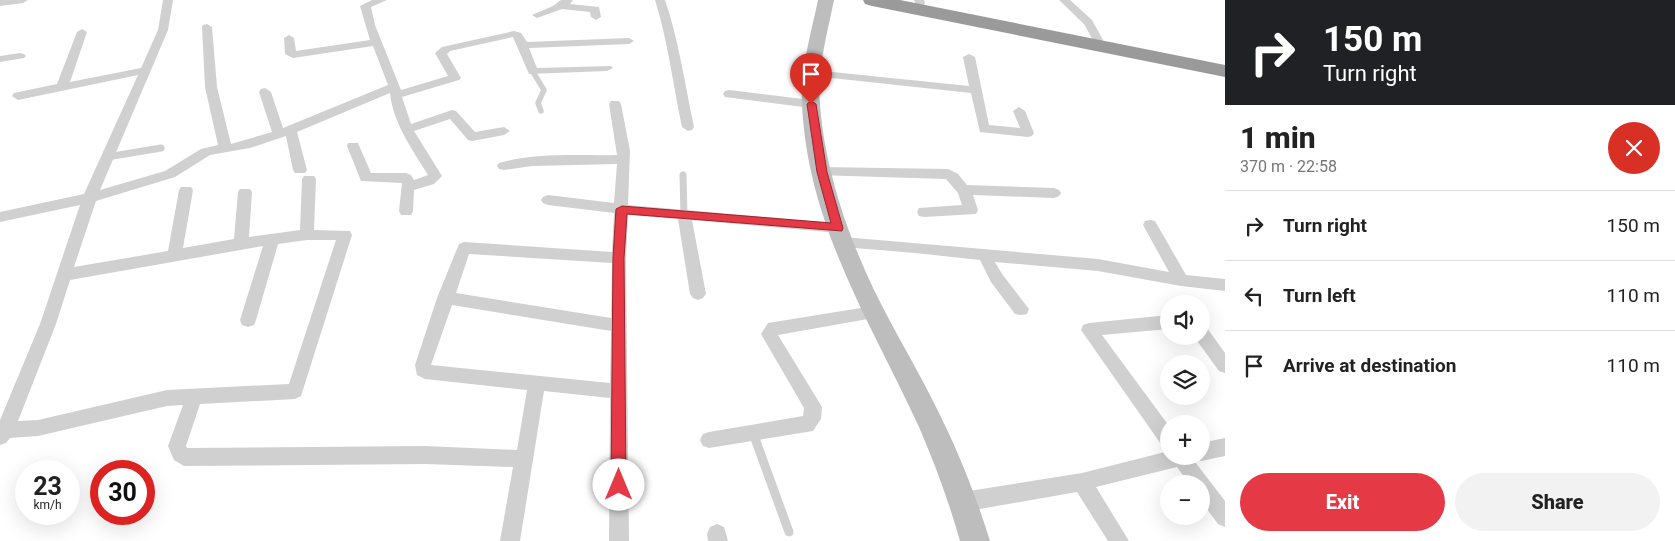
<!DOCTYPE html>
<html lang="en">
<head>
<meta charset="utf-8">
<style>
  :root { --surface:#fff; --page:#f2f2f2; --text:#222; --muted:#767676; --line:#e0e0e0; --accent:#e63946 }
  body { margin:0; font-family:Roboto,sans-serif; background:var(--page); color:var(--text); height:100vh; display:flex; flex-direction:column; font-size:19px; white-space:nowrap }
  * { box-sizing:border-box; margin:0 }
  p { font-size:16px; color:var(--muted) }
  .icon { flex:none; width:28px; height:28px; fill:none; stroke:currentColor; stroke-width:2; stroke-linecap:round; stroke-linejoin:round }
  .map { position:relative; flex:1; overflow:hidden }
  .details { display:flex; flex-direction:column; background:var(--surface); width:450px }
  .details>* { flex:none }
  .hud { background:#202124; color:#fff; overflow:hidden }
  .tools { position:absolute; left:1160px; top:295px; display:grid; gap:10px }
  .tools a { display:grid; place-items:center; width:50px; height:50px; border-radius:50%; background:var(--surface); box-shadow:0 5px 20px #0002; font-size:25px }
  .speed { position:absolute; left:15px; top:460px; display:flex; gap:10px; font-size:25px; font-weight:700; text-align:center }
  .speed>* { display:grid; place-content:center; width:65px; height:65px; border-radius:50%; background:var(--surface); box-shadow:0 5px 20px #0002; line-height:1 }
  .speed small { font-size:12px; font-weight:400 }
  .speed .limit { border:8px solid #d22; background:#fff; color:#111 }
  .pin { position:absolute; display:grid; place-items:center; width:42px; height:42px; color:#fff; margin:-51px -21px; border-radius:50% 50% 50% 0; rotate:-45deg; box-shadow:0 0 5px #0007 }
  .pin .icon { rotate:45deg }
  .me { position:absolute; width:55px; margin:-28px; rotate:0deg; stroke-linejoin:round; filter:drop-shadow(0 0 4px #0008) }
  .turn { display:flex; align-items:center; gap:18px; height:105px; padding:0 15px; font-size:22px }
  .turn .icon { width:65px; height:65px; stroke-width:2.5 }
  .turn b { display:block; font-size:35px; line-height:42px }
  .round { display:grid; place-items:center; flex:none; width:52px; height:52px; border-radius:26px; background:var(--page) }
  .summary { display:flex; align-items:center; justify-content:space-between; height:85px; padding:0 15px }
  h1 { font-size:30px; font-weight:800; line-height:38px }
  .primary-button { display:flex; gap:10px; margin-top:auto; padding:10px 15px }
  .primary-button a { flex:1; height:58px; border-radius:30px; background:var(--accent); color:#fff; font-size:20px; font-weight:800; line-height:58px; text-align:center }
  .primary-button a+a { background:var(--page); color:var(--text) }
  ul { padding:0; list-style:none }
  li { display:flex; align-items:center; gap:15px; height:70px; padding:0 15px; border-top:1px solid var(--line) }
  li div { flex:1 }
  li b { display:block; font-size:19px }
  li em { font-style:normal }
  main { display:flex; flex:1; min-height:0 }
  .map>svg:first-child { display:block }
</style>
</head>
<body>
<main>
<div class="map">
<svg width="1225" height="541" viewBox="0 0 1225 541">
  <rect width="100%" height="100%" fill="#fff"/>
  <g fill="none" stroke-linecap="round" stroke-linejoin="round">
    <!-- lane-far2 -->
    <path stroke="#d0d0d0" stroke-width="5.5" d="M533 72 544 90 538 103 541 111"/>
    <!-- lane-far1 -->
    <g stroke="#d0d0d0" stroke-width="7">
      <path d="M107 157 161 148"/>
      <path d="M683 175 684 216"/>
    </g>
    <!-- lane -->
    <path stroke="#d0d0d0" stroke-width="9" d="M753 433 789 532"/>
    <!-- street -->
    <g fill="#d0d0d0" fill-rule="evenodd">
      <path d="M0 0H28L23 3 0 6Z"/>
      <path d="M163 0H173L168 30 100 190 165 171 201 149 218 145 205 87 202 27 203 25 207 24 212 27 217 87 231 144 272 132 259 92 261 89 265 88 271 92 283 128 388 85 373 46 293 58 285 54 284 38 289 35 294 38 296 51 370 40 360 6 372 0H387L371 7 375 25 401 90 448 76 435 53 442 47 514 31 521 33 527 42 629 38 634 41 629 44 529 48 537 68 611 66 613 68 607 71 529 74 513 37 450 51 447 54 461 78 459 80 402 97 411 124 452 110 456 111 475 132 504 127 510 131 504 135 472 141 468 140 450 119 414 131 442 176 434 184 414 190 413 211 411 215H401L399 211 402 183 361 181 347 146 348 143H358L371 173H406L411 175 414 180 428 175C412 149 393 123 390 93L297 132 307 170 305 173H295L293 170 286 136 250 148 210 155 175 177 96 201 74 267 168 251 179 190 181 187H191L193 190 183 248 234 239 238 192 240 189H250L252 192 249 237 300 230 302 179 304 176H314L316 179 314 230 350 231 352 235 301 396 295 399 200 404 186 446 187 448 425 446 517 450 527 390 425 379 417 375 415 365 437 298 459 244 464 242 612 252 614 213 548 205 543 203 541 200 543 197 548 195 614 203 617 164 532 166 504 170 499 169 497 166 499 163C536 152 579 156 617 155L609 104 611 101H619L621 104 630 151 628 205 838 223 843 224 845 228 843 232 838 233 692 220 706 294 703 298 698 300 693 298 690 294 678 219 628 215 626 258 629 541H609L610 398 544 391 520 541H500L513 467 425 464 184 466 174 460 168 446 183 405 167 406 38 436 10 438 6 443 0 445V420L40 324 80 205 0 222V212L84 194 138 75 18 100 12 96 14 93 57 84 77 32 82 29 87 32 70 82 141 68 158 30ZM307 240H336L289 384 167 390 38 420 18 421 56 324 70 280 263 246 240 320 242 325 248 327 254 325 256 320 278 244ZM469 254 612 263 611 318 456 293ZM452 305 611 331 610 383 431 365Z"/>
      <path d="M561 0H573L570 4 599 7 601 17 596 20 591 17 590 12 562 9 537 18 532 15 553 6Z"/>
      <path d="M655 0H665C679 41 685 85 694 127L692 130 688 131 682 127C673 85 668 41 655 0Z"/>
      <path d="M914 0H924L925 3 924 5H916Z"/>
      <path d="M1059 0H1070L1092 20 1103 40 1102 42H1094L1084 24Z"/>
      <path d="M20 53 24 54 26 56 24 58 0 62V56Z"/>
      <path d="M969 54 975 57 989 125 1020 128 1013 111 1019 107 1025 111 1034 133 1032 136 1028 137 980 132 971 93 813 76 807 73 813 70 969 86 963 57Z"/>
      <path d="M729 90 811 100 817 104 811 108 725 97 723 94 725 91Z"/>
      <path d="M822 167 948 169 958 174 967 185 1054 188 1059 190 1061 193 1059 196 1054 198 973 195 978 210 976 214 924 217 919 216 917 212 919 208 962 205 958 193 946 179 817 175 815 172 817 169Z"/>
      <path d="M1150 220 1155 221 1186 275 1225 279V291L1181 286 1098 271 995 262 1002 274 1029 309 1027 314 1021 315 1015 314 991 282 980 260 915 253 843 247 838 246 836 242 838 238 843 237 1098 259 1169 272 1143 225 1145 221Z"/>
      <path d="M873 306 879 307 881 312 879 317 778 335 822 407 821 419 813 431 709 448 703 446 700 440 703 434 709 432 803 416 804 408 761 334 768 323Z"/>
      <path d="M1169 315V329L1102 335 1169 426V449L1163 447 1081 330 1083 325 1089 323Z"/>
      <path d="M1201 326 1207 328 1225 353V373L1219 371 1195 338V336H1201Z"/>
      <path d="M1225 438V456L1201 461 1195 458 1194 456H1201V443Z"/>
      <path d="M1169 451V456H1193L1192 458 1225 501V527L1218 524 1201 501V484H1189L1177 467 1096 487 1129 541H1108L1077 492 963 512 956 509 953 502 956 495 963 492 1082 473Z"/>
      <path d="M717 524 724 527 728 541H708L707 534 710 527Z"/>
    </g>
    <!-- secondary -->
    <path fill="#bdbdbd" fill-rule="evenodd" d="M818 0H834C827 34 817 70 820 105 825 169 847 233 874 290 894 331 918 370 938 411 959 453 976 496 990 541H960C949 502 935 464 919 427 870 321 808 226 802 105 800 69 811 34 818 0Z"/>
    <!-- highway -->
    <path fill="#9a9a9a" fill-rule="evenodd" d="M863 0H900L1225 65V77L872 6 865 4Z"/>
  </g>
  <!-- route -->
  <path fill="#e63946" stroke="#96252e" d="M811 101 816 104 827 172 843 228 842 231 627 214 624 258 626 485 624 490 619 492 614 490 611 485 613 258 616 209 622 206 831 223 817 172 807 104Z"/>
</svg>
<div class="tools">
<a><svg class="icon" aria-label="sound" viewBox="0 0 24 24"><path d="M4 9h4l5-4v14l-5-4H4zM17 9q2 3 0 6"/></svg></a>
<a><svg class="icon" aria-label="layers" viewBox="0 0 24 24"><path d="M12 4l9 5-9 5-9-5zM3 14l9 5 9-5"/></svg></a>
<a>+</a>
<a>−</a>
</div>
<div class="speed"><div>23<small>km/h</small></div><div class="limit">30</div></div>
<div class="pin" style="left:811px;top:104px;background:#d93025"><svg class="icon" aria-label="arrive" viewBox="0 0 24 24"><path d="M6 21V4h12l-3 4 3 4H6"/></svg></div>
<svg class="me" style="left:619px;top:485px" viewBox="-20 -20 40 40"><circle r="19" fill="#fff"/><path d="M0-13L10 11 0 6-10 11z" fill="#e63946"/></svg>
</div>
<section class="details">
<div class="hud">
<div class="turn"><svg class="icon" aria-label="right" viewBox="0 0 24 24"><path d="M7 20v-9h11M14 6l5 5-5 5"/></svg><div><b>150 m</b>Turn right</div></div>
</div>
<div class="summary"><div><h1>1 min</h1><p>370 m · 22:58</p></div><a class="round" style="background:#d93025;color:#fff"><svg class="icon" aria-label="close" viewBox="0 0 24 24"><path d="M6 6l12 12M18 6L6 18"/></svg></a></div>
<ul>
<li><svg class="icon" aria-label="right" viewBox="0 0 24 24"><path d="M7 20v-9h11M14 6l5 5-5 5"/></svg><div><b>Turn right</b></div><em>150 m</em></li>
<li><svg class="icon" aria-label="left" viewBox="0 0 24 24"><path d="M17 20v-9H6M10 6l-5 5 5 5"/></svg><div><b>Turn left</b></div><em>110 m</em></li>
<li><svg class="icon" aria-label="arrive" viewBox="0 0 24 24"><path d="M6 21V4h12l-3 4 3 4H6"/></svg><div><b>Arrive at destination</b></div><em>110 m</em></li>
</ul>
<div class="primary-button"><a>Exit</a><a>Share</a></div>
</section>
</main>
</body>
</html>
